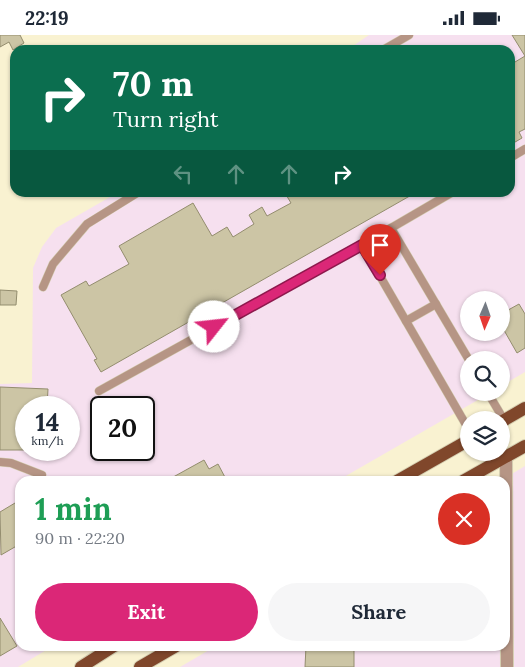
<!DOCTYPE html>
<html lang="en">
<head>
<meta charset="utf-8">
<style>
  :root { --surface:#fff; --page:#f6f6f7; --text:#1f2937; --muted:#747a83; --accent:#db2777 }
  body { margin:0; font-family:Lora,serif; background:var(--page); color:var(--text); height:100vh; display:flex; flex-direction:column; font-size:19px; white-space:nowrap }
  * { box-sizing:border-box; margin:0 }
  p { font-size:16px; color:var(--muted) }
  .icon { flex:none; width:28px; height:28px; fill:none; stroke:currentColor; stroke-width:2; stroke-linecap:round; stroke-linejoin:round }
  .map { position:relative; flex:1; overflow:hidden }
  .details { position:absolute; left:15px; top:441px; width:495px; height:175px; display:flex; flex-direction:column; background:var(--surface); border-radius:15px; box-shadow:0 1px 4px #0004 }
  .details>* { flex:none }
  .guide { position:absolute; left:10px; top:10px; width:505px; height:152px; border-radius:15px; box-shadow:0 1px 4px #0004; background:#0b6e4f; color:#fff; overflow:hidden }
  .needle { width:32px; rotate:182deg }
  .tools { position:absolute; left:460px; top:256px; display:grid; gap:10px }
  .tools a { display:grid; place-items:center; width:50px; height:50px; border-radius:50%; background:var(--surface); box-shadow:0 1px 4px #0004; font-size:25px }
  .speed { position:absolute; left:15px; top:361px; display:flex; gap:10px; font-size:25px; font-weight:700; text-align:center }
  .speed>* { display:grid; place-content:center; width:65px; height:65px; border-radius:50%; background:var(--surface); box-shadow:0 1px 4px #0004; line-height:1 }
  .speed small { font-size:12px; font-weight:400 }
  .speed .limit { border:2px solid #111; border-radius:8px; background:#fff; color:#111 }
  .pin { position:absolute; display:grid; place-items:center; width:42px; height:42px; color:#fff; margin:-51px -21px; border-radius:50% 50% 50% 0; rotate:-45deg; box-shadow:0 0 5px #0007 }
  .pin .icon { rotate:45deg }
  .me { position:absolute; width:55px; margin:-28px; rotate:61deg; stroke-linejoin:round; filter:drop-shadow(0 0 4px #0008) }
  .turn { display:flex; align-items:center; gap:18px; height:105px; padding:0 20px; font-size:22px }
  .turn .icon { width:65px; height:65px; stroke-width:2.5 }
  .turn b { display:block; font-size:35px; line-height:42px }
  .lanes { display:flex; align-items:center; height:48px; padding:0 20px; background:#0003; justify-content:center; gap:25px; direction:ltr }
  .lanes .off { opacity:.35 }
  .round { display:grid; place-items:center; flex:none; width:52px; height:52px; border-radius:26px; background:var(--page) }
  .overview { display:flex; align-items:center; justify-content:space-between; height:85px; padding:0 20px }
  h1 { font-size:30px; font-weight:700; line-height:38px; color:#1e9e55 }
  .cta { display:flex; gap:10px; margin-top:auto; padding:10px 20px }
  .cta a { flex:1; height:58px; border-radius:30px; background:var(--accent); color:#fff; font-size:20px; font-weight:700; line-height:58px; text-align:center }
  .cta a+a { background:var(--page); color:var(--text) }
  .status { display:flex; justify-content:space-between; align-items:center; height:35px; padding:0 25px; background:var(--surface); direction:ltr }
  .status svg { height:14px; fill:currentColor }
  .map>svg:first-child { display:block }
</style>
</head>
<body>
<div class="status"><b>22:19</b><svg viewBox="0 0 49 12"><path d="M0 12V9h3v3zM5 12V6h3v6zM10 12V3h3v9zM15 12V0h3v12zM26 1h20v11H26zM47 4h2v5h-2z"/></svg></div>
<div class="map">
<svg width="525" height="632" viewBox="0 0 525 632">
  <rect width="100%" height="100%" fill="#f9f2d1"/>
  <!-- commercial -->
  <g fill="#f6e0ef" fill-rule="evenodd">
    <path d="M369 0H525V337L501 351V325H469V358H490L337 446H20V611H53L18 632H0V349L32 348 33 233 42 212 56 193 117 158H510V15H347ZM469 265H501V298H469ZM26 372H69V415H26ZM101 372H144V415H101Z"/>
    <path d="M525 431V632H180L216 611H505V446H500Z"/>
  </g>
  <!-- building -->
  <g fill="#ccc5a5" stroke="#938d6e">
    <path d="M0 0H20L24 8 13 15 9 7 0 12Z"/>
    <path d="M512 0H525V94L519 97 522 103 510 110V30L525 21Z"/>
    <path d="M285 158H415L101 337 94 325 97 324 61 260 86 246 89 251 129 229 119 211 193 168 212 201 227 192 233 202 254 189 249 180 262 172 267 181 291 168Z"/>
    <path d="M0 255 17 256 16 270H0Z"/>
    <path d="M519 269 525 279V313L517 318 501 290V279Z"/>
    <path d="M0 352 48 354 47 372H26L24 415H0Z"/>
    <path d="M204 425 209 434 218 429 227 446H166Z"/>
    <path d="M20 465V504L18 505 20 509 1 520 0 477Z"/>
    <path d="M0 583 17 611 0 621Z"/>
    <path d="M306 611H354V632H305Z"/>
  </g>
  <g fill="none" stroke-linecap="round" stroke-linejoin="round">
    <defs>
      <g id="service">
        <path d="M383 15 409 0"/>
        <path d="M510 123 525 114"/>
        <path d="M451 158 362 210 469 395"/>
        <path d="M391 193 469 325"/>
        <path d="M43 252 53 229 87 189 137 158"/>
        <path d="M406 286 436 269"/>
        <path d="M99 356 362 210"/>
        <path d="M488 358 504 385"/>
        <path d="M0 427 11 428 42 440"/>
      </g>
      <path id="minor" d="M506 421 507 632"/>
      <g id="primary">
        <path d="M501 387 525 373"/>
        <path d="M397 446 469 405"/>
        <path d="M463 446 525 411"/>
        <path d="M81 632 114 611"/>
        <path d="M140 632 176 611"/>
      </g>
    </defs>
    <!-- service casing -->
    <use href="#service" stroke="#d5cfb2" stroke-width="9"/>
    <!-- minor casing -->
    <use href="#minor" stroke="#d5cfb2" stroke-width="14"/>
    <!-- primary casing -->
    <use href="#primary" stroke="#d5cfb2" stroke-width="14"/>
    <!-- service -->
    <use href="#service" stroke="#b69585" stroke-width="8"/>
    <!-- minor -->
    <use href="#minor" stroke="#b69585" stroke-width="12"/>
    <!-- primary -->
    <use href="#primary" stroke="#80472b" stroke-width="12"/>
  </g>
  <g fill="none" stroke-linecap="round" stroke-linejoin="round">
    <defs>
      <path id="route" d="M214 292 362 210 380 240"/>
    </defs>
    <!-- route casing -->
    <use href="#route" stroke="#8e194d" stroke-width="12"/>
    <!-- route -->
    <use href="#route" stroke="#db2777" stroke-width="9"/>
  </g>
</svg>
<div class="tools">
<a><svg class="needle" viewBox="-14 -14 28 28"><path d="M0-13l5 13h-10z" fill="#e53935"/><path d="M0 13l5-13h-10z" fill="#747a83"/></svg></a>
<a><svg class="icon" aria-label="search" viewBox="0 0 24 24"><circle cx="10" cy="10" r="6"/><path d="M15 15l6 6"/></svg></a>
<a><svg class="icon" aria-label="layers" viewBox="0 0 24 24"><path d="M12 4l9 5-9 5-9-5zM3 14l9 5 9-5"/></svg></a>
</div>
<div class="speed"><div>14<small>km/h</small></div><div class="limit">20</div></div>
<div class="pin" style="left:380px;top:240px;background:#d93025"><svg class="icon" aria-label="arrive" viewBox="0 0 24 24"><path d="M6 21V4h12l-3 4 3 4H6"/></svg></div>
<svg class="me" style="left:214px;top:292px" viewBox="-20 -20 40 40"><circle r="19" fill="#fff"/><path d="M0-13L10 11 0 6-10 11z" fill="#db2777"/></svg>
<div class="guide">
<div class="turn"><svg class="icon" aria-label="right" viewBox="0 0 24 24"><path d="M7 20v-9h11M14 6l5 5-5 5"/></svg><div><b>70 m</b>Turn right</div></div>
<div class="lanes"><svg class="icon off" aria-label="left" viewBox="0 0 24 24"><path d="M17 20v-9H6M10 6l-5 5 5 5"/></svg><svg class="icon off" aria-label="ahead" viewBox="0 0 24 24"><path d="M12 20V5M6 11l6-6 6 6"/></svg><svg class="icon off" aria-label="ahead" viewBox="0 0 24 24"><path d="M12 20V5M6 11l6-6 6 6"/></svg><svg class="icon" aria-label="right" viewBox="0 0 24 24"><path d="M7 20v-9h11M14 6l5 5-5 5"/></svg></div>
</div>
<section class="details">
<div class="overview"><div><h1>1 min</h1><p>90 m · 22:20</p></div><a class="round" style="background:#d93025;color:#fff"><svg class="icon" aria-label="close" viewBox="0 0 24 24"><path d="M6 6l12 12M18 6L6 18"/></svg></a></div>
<div class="cta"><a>Exit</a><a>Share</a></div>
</section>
</div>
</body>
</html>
